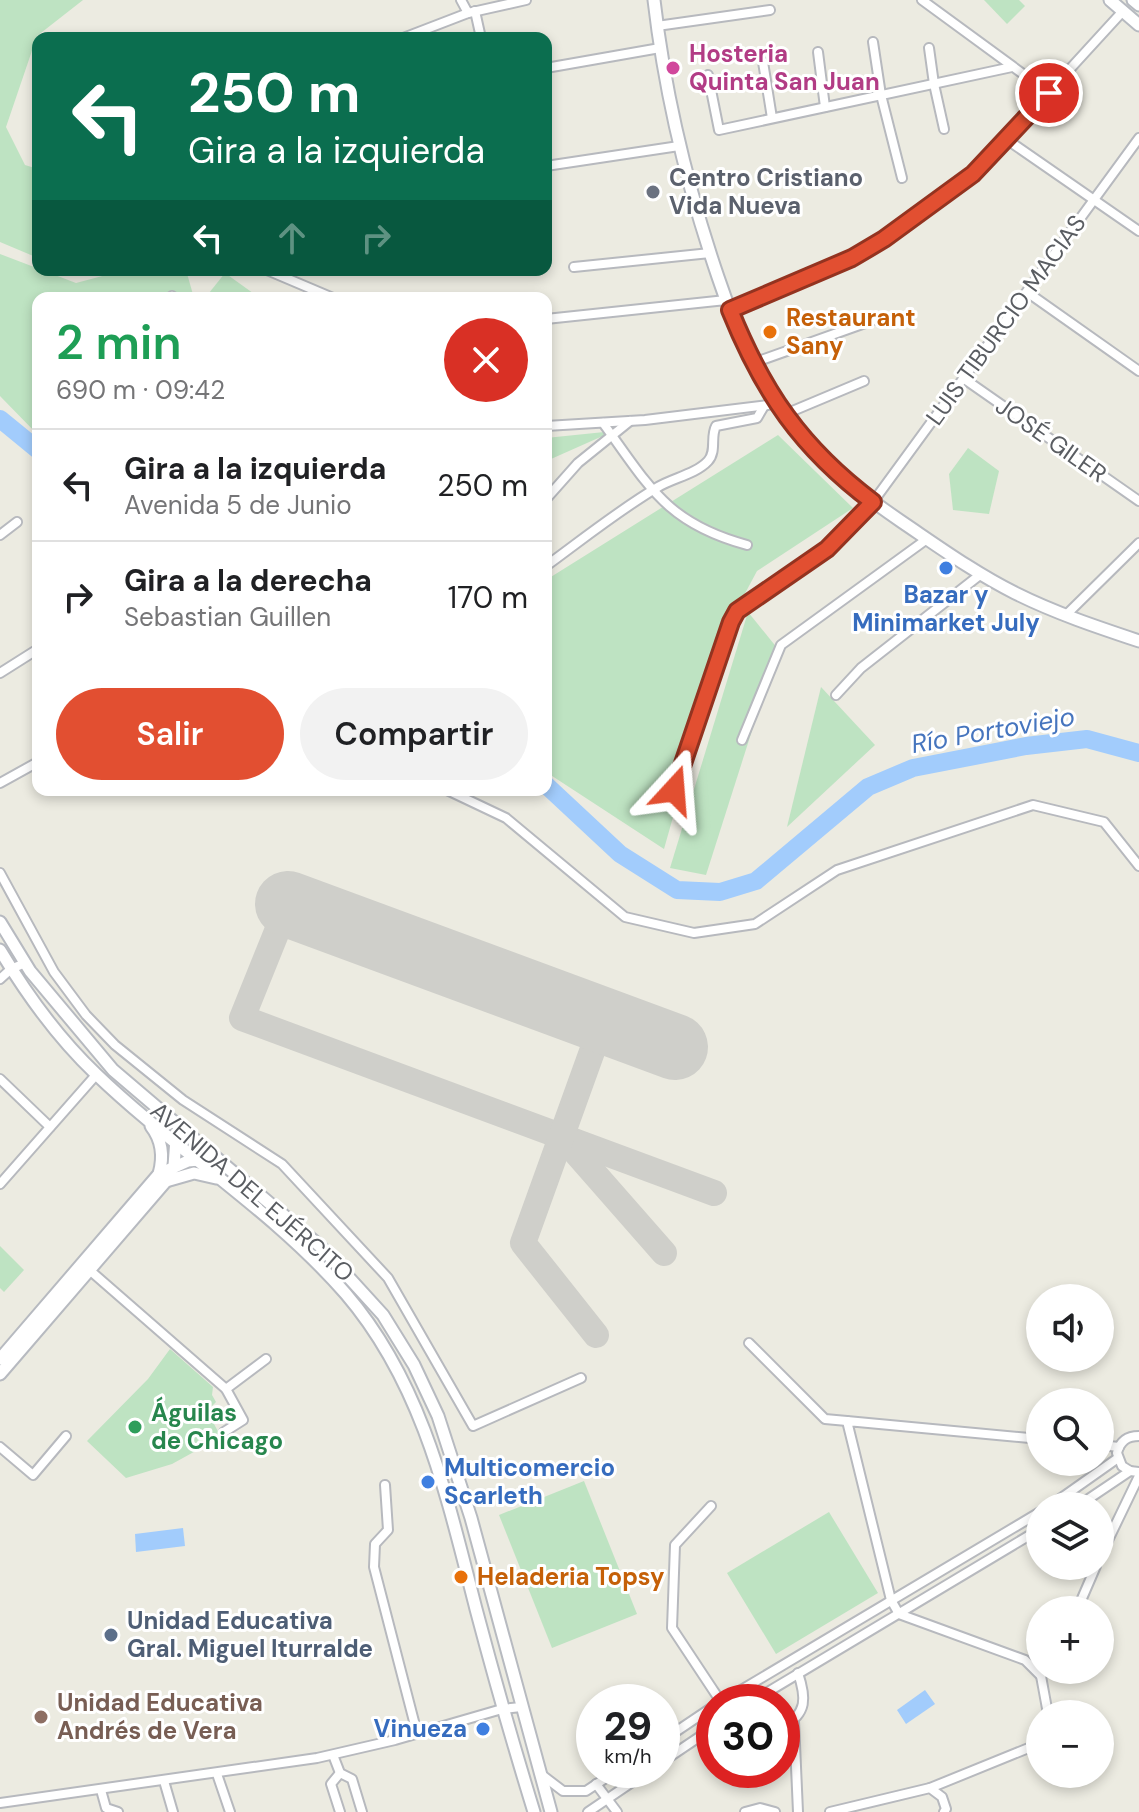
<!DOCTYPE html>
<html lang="es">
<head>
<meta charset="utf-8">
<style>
  :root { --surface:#fff; --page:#f2f2f2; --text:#202124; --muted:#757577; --line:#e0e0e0; --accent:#e24f31 }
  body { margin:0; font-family:"DM Sans",sans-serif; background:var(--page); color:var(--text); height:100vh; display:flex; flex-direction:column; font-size:30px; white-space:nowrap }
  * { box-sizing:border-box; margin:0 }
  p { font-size:26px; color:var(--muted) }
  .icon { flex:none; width:44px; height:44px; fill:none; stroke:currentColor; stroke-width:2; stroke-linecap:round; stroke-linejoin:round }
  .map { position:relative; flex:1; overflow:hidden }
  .side { position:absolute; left:32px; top:292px; width:520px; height:504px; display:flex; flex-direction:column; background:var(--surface); border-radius:16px; box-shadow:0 4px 12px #0003 }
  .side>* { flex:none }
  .hud { position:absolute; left:32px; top:32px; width:520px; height:244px; border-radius:16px; box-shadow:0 4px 12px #0003; background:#0b6e4f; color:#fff; overflow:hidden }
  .controls { position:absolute; left:1026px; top:1284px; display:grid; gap:16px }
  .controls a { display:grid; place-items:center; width:88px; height:88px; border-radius:50%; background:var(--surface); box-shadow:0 4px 12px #0003; font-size:40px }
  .speed { position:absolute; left:576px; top:1684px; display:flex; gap:16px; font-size:40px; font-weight:700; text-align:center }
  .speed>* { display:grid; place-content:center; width:104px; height:104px; border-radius:50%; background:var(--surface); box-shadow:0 4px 12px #0003; line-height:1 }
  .speed small { font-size:20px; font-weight:400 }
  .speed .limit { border:12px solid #d22; background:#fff; color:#111 }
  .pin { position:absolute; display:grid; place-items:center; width:68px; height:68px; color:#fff; margin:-34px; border:4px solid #fff; border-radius:50%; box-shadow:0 2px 8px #0007 }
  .me { position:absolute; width:88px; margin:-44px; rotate:19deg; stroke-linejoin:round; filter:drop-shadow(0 0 6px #0008) }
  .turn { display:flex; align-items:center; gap:28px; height:168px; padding:0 24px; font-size:36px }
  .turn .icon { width:104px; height:104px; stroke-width:2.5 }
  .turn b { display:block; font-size:56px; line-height:68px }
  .lanes { display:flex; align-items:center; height:76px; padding:0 24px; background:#0003; justify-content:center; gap:40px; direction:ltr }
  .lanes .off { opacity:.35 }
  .round { display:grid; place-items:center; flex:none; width:84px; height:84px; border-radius:42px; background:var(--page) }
  .summary { display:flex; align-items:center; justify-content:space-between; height:136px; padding:0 24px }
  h1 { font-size:48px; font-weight:600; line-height:60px; color:#1e9e55 }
  .primary-button { display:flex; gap:16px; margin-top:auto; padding:16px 24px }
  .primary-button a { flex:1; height:92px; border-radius:48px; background:var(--accent); color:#fff; font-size:32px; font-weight:600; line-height:92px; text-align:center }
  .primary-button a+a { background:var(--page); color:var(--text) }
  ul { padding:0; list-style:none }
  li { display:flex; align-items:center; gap:24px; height:112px; padding:0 24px; border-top:2px solid var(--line) }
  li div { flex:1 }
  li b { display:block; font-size:30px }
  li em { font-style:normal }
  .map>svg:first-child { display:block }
</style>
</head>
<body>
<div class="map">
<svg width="1139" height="1812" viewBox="0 0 1139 1812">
  <rect width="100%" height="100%" fill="#ecebe1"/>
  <!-- green -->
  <g fill="#bee3c2">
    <path d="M0 0H83L37 36 6 127 25 165 38 169V258L0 242Z"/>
    <path d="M984 0H1019L1025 6 1007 24Z"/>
    <path d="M0 254 76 283 125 270H186L194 298H38V435L0 396Z"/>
    <path d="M225 273 260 298H205Z"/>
    <path d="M614 431 551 459 546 461V438Z"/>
    <path d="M778 435 853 508 757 571 726 629 664 849 546 772V580Z"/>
    <path d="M968 448 999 471 989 514 953 510 949 474Z"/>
    <path d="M748 612 778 649 706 875 670 868Z"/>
    <path d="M821 687 875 745 787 827Z"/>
    <path d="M0 1246 24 1270 4 1292 0 1288Z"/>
    <path d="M170 1349 213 1387 212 1395 216 1402 207 1411 221 1437 172 1464 126 1478 87 1441 148 1379Z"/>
    <path d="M584 1481 637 1614 552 1648 499 1515Z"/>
    <path d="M829 1512 878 1593 776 1654 727 1573Z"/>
  </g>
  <!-- water -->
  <g fill="#a2ccfc">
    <path d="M183 1528 185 1546 136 1552 135 1534Z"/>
    <path d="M925 1690 935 1704 906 1724 897 1710Z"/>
  </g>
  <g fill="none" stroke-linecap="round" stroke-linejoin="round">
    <!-- river -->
    <g stroke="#a2ccfc" stroke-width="18">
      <path d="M0 419 38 450"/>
      <path d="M546 785 620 854 677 890 720 892 756 881 868 787 913 768 1026 746 1087 739 1139 753"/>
    </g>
    <!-- taxiway -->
    <g stroke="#cfcfca" stroke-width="26">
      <path d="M288 904 242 1018 714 1193"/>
      <path d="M564 1139 664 1253"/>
      <path d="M596 1335 523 1243 603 1021"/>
    </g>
    <!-- runway -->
    <path stroke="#cfcfca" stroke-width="66" d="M288 904 675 1047"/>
    <defs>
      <g id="street">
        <path d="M461 0 468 13"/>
        <path d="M922 0 1049 93"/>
        <path d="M475 11 481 38"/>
        <path d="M657 26 770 10"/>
        <path d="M403 38 468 13 526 0"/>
        <path d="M873 42 881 95 902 178"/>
        <path d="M929 48 934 84 944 129"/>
        <path d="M818 52 825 107"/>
        <path d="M763 62 772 118"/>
        <path d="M546 68 660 48"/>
        <path d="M708 75 719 130 1012 67"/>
        <path d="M1006 139 1139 231"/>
        <path d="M546 166 679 146"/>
        <path d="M574 267 710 253"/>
        <path d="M267 270 333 298"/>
        <path d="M1027 292 1139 371"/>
        <path d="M172 296 174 298"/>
        <path d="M730 310 862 253 961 184 982 165 1123 11"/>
        <path d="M546 319 726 300"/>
        <path d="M753 363 882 317"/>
        <path d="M963 378 1139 501"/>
        <path d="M783 415 864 381"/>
        <path d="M603 423C649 486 666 523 747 545"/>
        <path d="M546 426 645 420 768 405"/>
        <path d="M546 499 578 463 630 421"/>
        <path d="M0 535 17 522"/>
        <path d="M546 566C583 539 619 510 658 487 673 478 696 474 708 461 717 451 710 437 716 426L757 418 764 406"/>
        <path d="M1065 616 1139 543"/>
        <path d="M0 673 38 649"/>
        <path d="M836 695 861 668 981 574"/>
        <path d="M742 740 781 645 927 539"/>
        <path d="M0 783 38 762"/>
        <path d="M447 790 506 818 625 917 694 933 755 924 837 870 1033 805 1104 822 1139 866"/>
        <path d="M674 790 731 622 737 611 827 549 873 502 1139 138"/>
        <path d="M0 873 54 972 86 1015 115 1045 183 1100 282 1164 388 1278 473 1426 581 1378"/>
        <path d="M0 979 11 969 25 963"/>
        <path d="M0 1079 50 1127"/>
        <path d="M0 1184 96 1075"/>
        <path d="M86 1267 226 1389"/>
        <path d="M749 1343 825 1419 847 1421"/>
        <path d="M224 1432 243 1420 226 1389 266 1359"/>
        <path d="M1139 1436C1127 1436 1120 1441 1117 1453L1122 1466 1130 1471 1139 1472"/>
        <path d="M1040 1439 847 1421 891 1600 899 1614 1025 1660 1041 1676 1045 1670"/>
        <path d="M1100 1445 1119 1447"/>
        <path d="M0 1447 33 1475 66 1436"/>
        <path d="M385 1485 388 1530 375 1544 374 1567 417 1733"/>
        <path d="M711 1506 675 1545 672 1628 721 1702"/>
        <path d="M1050 1506 1118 1458"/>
        <path d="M1078 1506 1130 1471"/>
        <path d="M1100 1557 1139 1476"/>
        <path d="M1077 1610 1096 1566"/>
        <path d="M1041 1676 1048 1714"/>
        <path d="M721 1702 1040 1512"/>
        <path d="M751 1702 1040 1529"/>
        <path d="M794 1721 798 1812"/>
        <path d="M782 1727C808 1714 806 1697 798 1673"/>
        <path d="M662 1741 714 1706"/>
        <path d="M333 1755 340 1773 352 1779 362 1812"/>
        <path d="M662 1762 714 1727"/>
        <path d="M340 1773 331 1784 340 1812"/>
        <path d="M217 1774 230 1812"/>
        <path d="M542 1775 563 1791H586L618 1770"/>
        <path d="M164 1781 173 1812"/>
        <path d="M596 1784 617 1812"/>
        <path d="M930 1788 1036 1745 1040 1739"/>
        <path d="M101 1790 106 1808 118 1812"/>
        <path d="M0 1803 317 1758 395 1740 502 1709 521 1707"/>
        <path d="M588 1812 650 1770"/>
        <path d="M745 1812 760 1808 775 1812"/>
        <path d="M830 1812 930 1788 942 1797 946 1809 944 1812"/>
      </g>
      <g id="secondary">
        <path d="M654 0C665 95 687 186 718 277 734 324 753 372 782 413 814 459 857 491 902 522 939 547 975 573 1015 593 1055 613 1097 627 1139 641"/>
        <path d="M1110 0 1139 25"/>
        <path d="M1133 0 1139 5"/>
        <path d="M0 922 30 971 113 1070 321 1247 383 1315 414 1365 438 1416 471 1518 551 1812"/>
        <path d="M0 950C27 995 58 1038 96 1074 176 1151 272 1209 346 1294 423 1384 447 1497 476 1609 494 1677 513 1744 534 1812"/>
        <path d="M151 1126C162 1140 164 1156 159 1174"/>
        <path d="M166 1181 194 1173 216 1178"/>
        <path d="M0 1359 159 1174 188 1161 199 1160"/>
        <path d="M0 1374 166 1181 174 1166 176 1139"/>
      </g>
    </defs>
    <!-- street casing -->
    <use href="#street" stroke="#b7b9be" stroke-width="12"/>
    <!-- secondary casing -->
    <use href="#secondary" stroke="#b7bac0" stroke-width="15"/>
    <!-- street -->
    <use href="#street" stroke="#fff" stroke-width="8"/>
    <!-- secondary -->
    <use href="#secondary" stroke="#fff" stroke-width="11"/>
  </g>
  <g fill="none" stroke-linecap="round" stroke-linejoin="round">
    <defs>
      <path id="route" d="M674 790 731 622 737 611 827 549 873 502C801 448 763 392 730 310L852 258 884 239 973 174 1049 93"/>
    </defs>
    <!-- route casing -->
    <use href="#route" stroke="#933320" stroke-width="20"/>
    <!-- route -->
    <use href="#route" stroke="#e24f31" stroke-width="14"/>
  </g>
  <!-- markers -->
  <circle fill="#d1479c" stroke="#fff" stroke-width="3" cx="673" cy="68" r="8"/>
  <circle fill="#6b7280" stroke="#fff" stroke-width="3" cx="653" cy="192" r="8"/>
  <g fill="#e8710a" stroke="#fff" stroke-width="3">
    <circle cx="770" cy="332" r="8"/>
    <circle cx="461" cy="1577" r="8"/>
  </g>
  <g fill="#3f7fe0" stroke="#fff" stroke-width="3">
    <circle cx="946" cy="568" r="8"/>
    <circle cx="428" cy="1482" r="8"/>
    <circle cx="483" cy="1729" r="8"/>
  </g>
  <circle fill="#2e9e5b" stroke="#fff" stroke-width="3" cx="135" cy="1427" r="8"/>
  <circle fill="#5c6f8a" stroke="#fff" stroke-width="3" cx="111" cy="1635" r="8"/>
  <circle fill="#8d6e63" stroke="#fff" stroke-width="3" cx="41" cy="1717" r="8"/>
  <g text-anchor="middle" stroke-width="6" stroke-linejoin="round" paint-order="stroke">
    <!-- hotel labels -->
    <g font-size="24" font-weight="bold" fill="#b23c85" stroke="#fff" text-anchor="start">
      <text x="689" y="62">Hosteria<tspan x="689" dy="28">Quinta San Juan</tspan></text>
    </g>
    <!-- worship labels -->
    <g font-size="24" font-weight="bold" fill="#5b616d" stroke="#fff" text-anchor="start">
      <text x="669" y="186">Centro Cristiano<tspan x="669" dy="28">Vida Nueva</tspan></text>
    </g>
    <!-- food labels -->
    <g font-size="24" font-weight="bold" fill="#c56008" stroke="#fff" text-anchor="start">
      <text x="786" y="326">Restaurant<tspan x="786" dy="28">Sany</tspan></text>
      <text x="477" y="1585">Heladeria Topsy</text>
    </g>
    <!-- street labels -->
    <g font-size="24" fill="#5a5d62" stroke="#fff">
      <text transform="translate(1006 320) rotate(-54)" y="8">LUIS TIBURCIO MACIAS</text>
      <text transform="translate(1051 440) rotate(35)" y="8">JOSÉ GILER</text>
      <text transform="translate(252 1192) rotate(41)" y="8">AVENIDA DEL EJÉRCITO</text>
    </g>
    <!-- shop labels -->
    <g font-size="24" font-weight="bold" fill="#366cbe" stroke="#fff">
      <text x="946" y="603">Bazar y<tspan x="946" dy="28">Minimarket July</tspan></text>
      <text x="444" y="1476" text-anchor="start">Multicomercio<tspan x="444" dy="28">Scarleth</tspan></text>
      <text x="467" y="1737" text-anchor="end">Vinueza</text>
    </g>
    <!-- leisure labels -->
    <g font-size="24" font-weight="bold" fill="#27864d" stroke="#fff" text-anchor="start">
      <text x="151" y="1421">Águilas<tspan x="151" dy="28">de Chicago</tspan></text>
    </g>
    <!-- service labels -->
    <g font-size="24" font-weight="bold" fill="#4e5e75" stroke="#fff" text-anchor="start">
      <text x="127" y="1629">Unidad Educativa<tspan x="127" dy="28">Gral. Miguel Iturralde</tspan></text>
    </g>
    <!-- education labels -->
    <g font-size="24" font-weight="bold" fill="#785e54" stroke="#fff" text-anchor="start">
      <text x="57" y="1711">Unidad Educativa<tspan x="57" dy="28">Andrés de Vera</tspan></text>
    </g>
    <!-- water labels -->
    <g font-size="26" font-style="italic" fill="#4675be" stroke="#fff">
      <text transform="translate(993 730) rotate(-10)" y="9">Río Portoviejo</text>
    </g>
  </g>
</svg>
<div class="controls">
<a><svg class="icon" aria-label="sound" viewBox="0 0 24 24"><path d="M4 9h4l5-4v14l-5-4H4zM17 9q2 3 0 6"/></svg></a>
<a><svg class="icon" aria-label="search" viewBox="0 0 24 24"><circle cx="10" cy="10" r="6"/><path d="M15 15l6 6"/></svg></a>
<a><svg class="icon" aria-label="layers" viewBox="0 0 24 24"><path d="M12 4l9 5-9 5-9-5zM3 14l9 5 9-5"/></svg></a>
<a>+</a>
<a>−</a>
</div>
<div class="speed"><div>29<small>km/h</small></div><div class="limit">30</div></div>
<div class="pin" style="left:1049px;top:93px;background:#d93025"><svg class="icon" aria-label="arrive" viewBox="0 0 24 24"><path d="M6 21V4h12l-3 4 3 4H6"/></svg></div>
<svg class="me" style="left:674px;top:790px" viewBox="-20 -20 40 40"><path d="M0-17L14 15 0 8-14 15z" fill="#e24f31" stroke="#fff" stroke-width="4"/></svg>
<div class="hud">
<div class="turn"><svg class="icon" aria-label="left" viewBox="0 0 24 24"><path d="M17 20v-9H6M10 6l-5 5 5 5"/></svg><div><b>250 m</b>Gira a la izquierda</div></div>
<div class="lanes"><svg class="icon" aria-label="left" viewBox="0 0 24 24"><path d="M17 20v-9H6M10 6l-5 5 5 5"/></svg><svg class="icon off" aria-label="ahead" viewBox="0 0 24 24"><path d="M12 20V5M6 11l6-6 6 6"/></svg><svg class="icon off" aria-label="right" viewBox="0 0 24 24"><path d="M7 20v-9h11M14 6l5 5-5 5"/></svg></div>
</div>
<section class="side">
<div class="summary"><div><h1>2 min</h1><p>690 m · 09:42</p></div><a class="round" style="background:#d93025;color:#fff"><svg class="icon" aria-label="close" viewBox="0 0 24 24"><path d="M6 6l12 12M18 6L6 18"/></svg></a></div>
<ul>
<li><svg class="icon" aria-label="left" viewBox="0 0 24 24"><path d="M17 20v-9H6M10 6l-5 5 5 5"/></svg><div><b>Gira a la izquierda</b><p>Avenida 5 de Junio</p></div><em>250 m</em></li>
<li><svg class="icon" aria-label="right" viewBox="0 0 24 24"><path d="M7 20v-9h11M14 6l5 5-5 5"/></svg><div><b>Gira a la derecha</b><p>Sebastian Guillen</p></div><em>170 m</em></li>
</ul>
<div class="primary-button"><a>Salir</a><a>Compartir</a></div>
</section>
</div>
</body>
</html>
